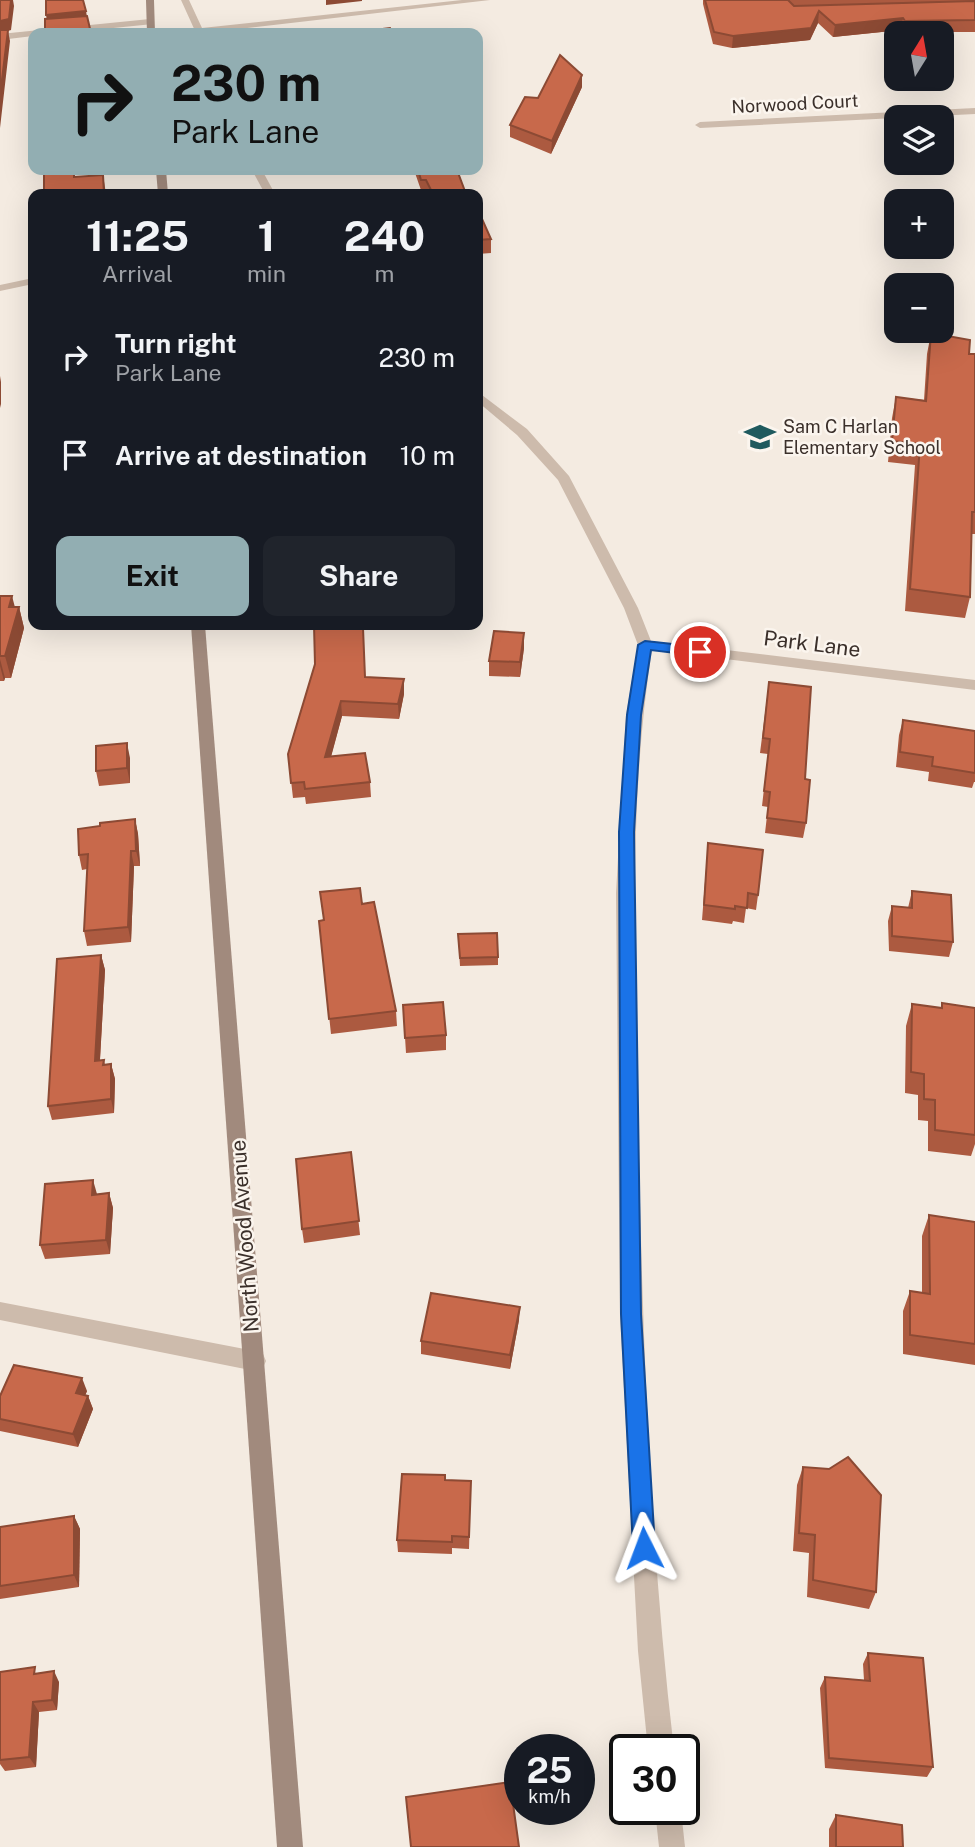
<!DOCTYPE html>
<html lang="en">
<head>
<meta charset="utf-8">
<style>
  :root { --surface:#171b24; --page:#20242c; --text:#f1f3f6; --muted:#9ea1a6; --accent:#92aeb2 }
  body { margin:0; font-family:"Public Sans",sans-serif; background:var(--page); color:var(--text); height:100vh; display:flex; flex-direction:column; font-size:26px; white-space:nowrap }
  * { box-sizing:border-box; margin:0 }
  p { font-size:23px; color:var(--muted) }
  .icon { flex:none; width:38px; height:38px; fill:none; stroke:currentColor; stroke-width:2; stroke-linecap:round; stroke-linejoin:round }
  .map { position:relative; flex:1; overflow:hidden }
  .panel { position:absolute; left:28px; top:189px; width:455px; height:441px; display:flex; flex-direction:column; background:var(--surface); border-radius:14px; box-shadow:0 7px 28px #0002 }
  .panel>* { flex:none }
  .guide { position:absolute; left:28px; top:28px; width:455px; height:147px; border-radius:14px; box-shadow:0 7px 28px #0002; background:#92aeb2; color:#111; overflow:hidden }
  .needle { width:46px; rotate:11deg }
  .buttons { position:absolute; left:884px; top:21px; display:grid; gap:14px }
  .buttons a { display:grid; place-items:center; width:70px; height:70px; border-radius:14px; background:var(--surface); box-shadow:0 7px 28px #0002; font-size:35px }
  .speed { position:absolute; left:504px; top:1734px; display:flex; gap:14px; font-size:35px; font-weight:700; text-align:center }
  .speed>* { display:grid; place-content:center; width:91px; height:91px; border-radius:50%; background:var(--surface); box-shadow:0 7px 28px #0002; line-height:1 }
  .speed small { font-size:18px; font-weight:400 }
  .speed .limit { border:4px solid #111; border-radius:10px; background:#fff; color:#111 }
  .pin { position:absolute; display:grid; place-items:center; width:60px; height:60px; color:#fff; margin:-30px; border:4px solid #fff; border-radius:50%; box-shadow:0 2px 7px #0007 }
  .me { position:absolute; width:77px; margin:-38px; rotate:357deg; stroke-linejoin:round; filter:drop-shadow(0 0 5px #0008) }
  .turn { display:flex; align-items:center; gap:24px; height:147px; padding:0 28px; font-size:32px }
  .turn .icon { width:91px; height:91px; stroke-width:2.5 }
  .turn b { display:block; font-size:49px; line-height:60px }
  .eta { display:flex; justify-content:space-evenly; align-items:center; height:119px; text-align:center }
  .eta b { font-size:42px; font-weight:700; line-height:49px }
  .action { display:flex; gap:14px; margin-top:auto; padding:14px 28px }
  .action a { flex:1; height:80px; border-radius:14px; background:var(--accent); color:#111; font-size:28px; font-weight:700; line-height:80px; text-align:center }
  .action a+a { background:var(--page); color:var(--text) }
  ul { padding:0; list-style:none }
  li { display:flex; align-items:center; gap:21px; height:98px; padding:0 28px }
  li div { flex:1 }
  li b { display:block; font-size:26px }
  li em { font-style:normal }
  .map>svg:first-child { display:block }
</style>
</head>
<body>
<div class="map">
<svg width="975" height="1847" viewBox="0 0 975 1847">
  <rect width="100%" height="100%" fill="#f4ebe1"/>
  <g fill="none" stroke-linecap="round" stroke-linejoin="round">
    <!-- street -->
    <g fill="#cdbbac" fill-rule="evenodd">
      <path d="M181 0H189L202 28 462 0H490L204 33H196Z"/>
      <path d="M150 19 153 24 64 33H33V36L0 40V34Z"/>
      <path d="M975 108V114L700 128 695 125 700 122Z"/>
      <path d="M252 170H262L275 194H265Z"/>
      <path d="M33 278V284L0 291V285Z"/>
      <path d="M478 392 527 429 569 476 638 608 651 641 975 680V690L652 650C628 802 635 956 638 1109 642 1323 649 1537 674 1750H648L638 1651 620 1314 616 893 626 715 638 645 624 608 558 480 517 435 478 402Z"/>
      <path d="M0 1302 255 1351 263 1354 266 1361 263 1368 255 1371 0 1320Z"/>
      <path d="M655 1810H681L685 1847H659Z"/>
    </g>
    <!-- secondary -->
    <g fill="#a18a7d" fill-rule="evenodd">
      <path d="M146 0H154L155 33H147Z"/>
      <path d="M156 170H166L168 194H158Z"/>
      <path d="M191 625H205L303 1847H277Z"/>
    </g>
  </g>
  <!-- wall -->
  <g fill="#ac5a40">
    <path d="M703 0H975V32H903L901 30 833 37 818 23 810 40 732 48 713 44 703 4Z"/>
    <path d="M582 87 551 154 510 137V125L538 98Z"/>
    <path d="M414 170H457L466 194 422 193Z"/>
    <path d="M478 210 491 239V253L478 254Z"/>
    <path d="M931 333 969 354H975V534H972L970 597 965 618 905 611 915 465 888 462 892 418 896 397 924 400 927 354Z"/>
    <path d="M478 561 481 577V592H478Z"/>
    <path d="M0 596 15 607H19L24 628 11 678H5L4 681H0Z"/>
    <path d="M314 625H359L365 677 404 679V694L399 719 342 716 331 756 370 782 371 797 306 804 305 797 293 798 288 754 315 664Z"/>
    <path d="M524 648 520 677 489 676V661Z"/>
    <path d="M769 682 805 779 806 823 803 838 765 833 768 807 762 806 768 754 760 753Z"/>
    <path d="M903 720 975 731V782H974L972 788 928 781 929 772 896 767 899 735Z"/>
    <path d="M130 758V783L99 786 96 771Z"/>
    <path d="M135 819 138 834 140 866H134L131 942 87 946 84 931 87 869 82 870 79 855 100 826Z"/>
    <path d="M708 843 758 895 756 910 746 908 744 923 733 921 732 924 702 920Z"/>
    <path d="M912 891 953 942 949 957 889 951 888 921 892 906 908 908Z"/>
    <path d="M362 904 396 1011 397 1026 331 1034 319 921 323 920Z"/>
    <path d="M458 934 498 957V965L460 966Z"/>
    <path d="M101 955 105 970 100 1060H104L105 1065 111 1064 115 1079 114 1113 52 1120 48 1106Z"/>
    <path d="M942 1003 975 1008V1144L971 1156 928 1151V1121L918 1120V1095L905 1093 906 1026 912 1004 941 1008Z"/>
    <path d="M403 1005 446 1035V1050L406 1053Z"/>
    <path d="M351 1152 360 1235 304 1243 302 1229Z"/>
    <path d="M109 1193 113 1208 110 1254 45 1259 40 1245 97 1194Z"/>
    <path d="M929 1215 975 1222V1365L903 1354V1311L910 1291 922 1293V1236Z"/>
    <path d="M519 1320 510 1369 421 1354V1341Z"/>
    <path d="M87 1391 85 1395 88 1396 93 1409 78 1447 0 1431V1396Z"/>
    <path d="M803 1467 876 1592 869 1609 807 1597 809 1553 793 1551 797 1485Z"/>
    <path d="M445 1480 471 1481 469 1549 452 1548V1554L398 1552 397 1540Z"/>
    <path d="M74 1516 80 1529 79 1587 0 1599V1527Z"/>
    <path d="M868 1653 933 1767 927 1777 825 1768 820 1688 825 1677 864 1680 863 1664Z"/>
    <path d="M0 1672 38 1673 59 1682 57 1710 39 1712 36 1767 5 1771 0 1764Z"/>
    <path d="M836 1815 903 1847H829V1829Z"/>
  </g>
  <!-- shaded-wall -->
  <g fill="#8c4a34">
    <path d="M11 0H13L14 6 11 30 8 31 10 41 0 128V21Z"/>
    <path d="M326 0H362V1L326 5Z"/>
    <path d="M86 11 88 23 48 27 46 15Z"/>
    <path d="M819 11 818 23 810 40 732 48 733 36Z"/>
    <path d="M903 18 901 30 833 37 835 25Z"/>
    <path d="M582 75V87L551 154 552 141Z"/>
    <path d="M103 175 106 194H104Z"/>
    <path d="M0 376 1 382V408L0 404Z"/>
    <path d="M12 596 17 615 19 607 24 628 11 678 5 656 9 607Z"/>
    <path d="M524 633V648L520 677V662Z"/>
    <path d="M0 659 5 678 4 681 0 666Z"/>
    <path d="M404 679V694L399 719 398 704Z"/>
    <path d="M341 701 342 716 327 772 325 757Z"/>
    <path d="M127 743 130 758V783L127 768Z"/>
    <path d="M135 819 138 834 140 866 136 851Z"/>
    <path d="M131 851 134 866 131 942 128 927Z"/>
    <path d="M101 955 105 970 99 1076 95 1061Z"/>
    <path d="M111 1064 115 1079 114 1113 111 1099Z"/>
    <path d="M93 1180 97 1194 92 1195Z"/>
    <path d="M109 1193 113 1208 110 1254 106 1240Z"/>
    <path d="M520 1307 519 1320 510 1369V1355Z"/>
    <path d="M82 1378 87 1391 81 1406 76 1393Z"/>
    <path d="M88 1396 93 1409 78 1447 73 1434Z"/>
    <path d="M74 1516 80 1529 79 1587 74 1575Z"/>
    <path d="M54 1671 59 1682 57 1710 52 1700Z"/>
    <path d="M33 1702 39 1712 36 1767 29 1757Z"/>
  </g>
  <!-- building -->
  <g fill="#c8694b" stroke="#8c4a34" stroke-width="2">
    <path d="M0 0H11L9 19 0 21Z"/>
    <path d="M46 0H83L86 11 46 15Z"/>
    <path d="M705 0H788L794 6 975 1V20L905 21 903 18 835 25 819 11 811 28 733 36 714 32Z"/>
    <path d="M87 16 91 33H45V19Z"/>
    <path d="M390 28 393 33H349Z"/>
    <path d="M0 30H8L0 96Z"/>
    <path d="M560 55 582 75 552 141 510 125 525 97 538 98Z"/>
    <path d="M44 170H74V177L103 175 104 194H44Z"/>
    <path d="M418 170H457L466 194H433L426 180H421Z"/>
    <path d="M478 210 491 239 478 240Z"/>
    <path d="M931 333 970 340 969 354H975V512H972L970 597 910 589 920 444 892 441 896 397 926 401Z"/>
    <path d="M478 561 481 577H478Z"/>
    <path d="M0 596H12L9 607H19L5 656H0Z"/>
    <path d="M314 625H358V628H363L365 677 404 679 398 704 341 701 325 757 365 753 370 782 305 789 304 782 291 783 288 754 315 664Z"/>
    <path d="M494 631 524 633 520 662 489 661Z"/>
    <path d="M769 682 811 687 805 779 810 780 806 823 767 818 770 792 764 791 770 739 763 738Z"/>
    <path d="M903 720 975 731V773L932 766 933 757 900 752Z"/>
    <path d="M127 743V768L96 771V746Z"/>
    <path d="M135 819 136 851H131L128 927 84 931 88 854 79 855 78 829 100 826V823Z"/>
    <path d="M708 843 763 850 758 895 748 893 747 908 735 906V909L704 905Z"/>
    <path d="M360 888 362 904 374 902 396 1011 329 1019 319 921 324 920 320 892Z"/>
    <path d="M912 891 951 895 953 942 892 936V906L912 908Z"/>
    <path d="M497 933 498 957 460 958 458 934Z"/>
    <path d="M101 955 95 1061 104 1060 103 1065 111 1064V1099L48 1106 57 959Z"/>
    <path d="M443 1002 446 1035 405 1038 403 1005Z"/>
    <path d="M942 1003 975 1008V1135L935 1130V1100L924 1099V1074L911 1072 912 1004 942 1008Z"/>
    <path d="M351 1152 359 1221 302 1229 296 1159Z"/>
    <path d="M93 1180 92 1195 109 1193 106 1240 40 1245 45 1184Z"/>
    <path d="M929 1215 975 1222V1344L910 1335V1291L930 1294Z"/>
    <path d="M431 1293 520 1307 510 1355 421 1341Z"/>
    <path d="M14 1365 82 1378 76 1393 88 1396 73 1434 0 1419V1396Z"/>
    <path d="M848 1457 881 1495 876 1592 813 1580 815 1535 799 1533 803 1467 829 1469Z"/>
    <path d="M402 1474 445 1475V1480L471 1481 469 1537 452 1536V1542L397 1540Z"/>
    <path d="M74 1516V1575L0 1586V1527Z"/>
    <path d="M868 1653 923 1658 933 1767 829 1758 825 1677 870 1681Z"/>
    <path d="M35 1667 34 1674 54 1671 52 1700 33 1702 29 1757 0 1760V1672Z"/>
    <path d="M510 1782 519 1847H411L406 1797Z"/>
    <path d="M836 1815 902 1825 903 1847H836Z"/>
  </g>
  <!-- route -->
  <path fill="#1a73e8" stroke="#114b97" stroke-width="2" d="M645 641 700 647 706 652 700 656 651 650 641 715 634 832 641 1314 655 1548 651 1555 644 1558 636 1555 633 1548 621 1314 619 832 627 715 638 645Z"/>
  <!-- icons -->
  <defs>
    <symbol id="school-bare" viewBox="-9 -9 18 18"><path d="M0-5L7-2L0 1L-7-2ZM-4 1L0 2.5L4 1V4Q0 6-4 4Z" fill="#1f5a5e" stroke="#fbf5ee" stroke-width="2.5" paint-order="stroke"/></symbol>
  </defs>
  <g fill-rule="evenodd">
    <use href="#school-bare" x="738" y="415" width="44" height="44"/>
  </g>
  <g text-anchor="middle" stroke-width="5" stroke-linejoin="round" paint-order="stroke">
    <!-- far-street labels -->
    <g font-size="18" fill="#3b302b" stroke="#fbf5ee">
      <text transform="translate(795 104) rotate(-3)" y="6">Norwood Court</text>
    </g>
    <!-- far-poi labels -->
    <g font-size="18" fill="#3b302b" stroke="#fbf5ee" text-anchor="start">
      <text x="783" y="433">Sam C Harlan<tspan x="783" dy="21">Elementary School</tspan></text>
    </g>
    <!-- street labels -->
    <g font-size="21" fill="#3b302b" stroke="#fbf5ee">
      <text transform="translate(812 644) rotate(7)" y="7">Park Lane</text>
      <text transform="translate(245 1236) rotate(-94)" y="7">North Wood Avenue</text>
    </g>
  </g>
</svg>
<div class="buttons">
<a><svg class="needle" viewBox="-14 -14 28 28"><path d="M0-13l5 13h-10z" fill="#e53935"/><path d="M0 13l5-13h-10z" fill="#9ea1a6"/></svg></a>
<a><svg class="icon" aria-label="layers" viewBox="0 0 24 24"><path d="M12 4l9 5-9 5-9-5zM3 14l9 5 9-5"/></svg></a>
<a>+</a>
<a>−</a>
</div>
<div class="speed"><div>25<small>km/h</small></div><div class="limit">30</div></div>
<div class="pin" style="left:700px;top:652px;background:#d93025"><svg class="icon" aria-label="arrive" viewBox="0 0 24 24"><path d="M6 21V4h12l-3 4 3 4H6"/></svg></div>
<svg class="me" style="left:644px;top:1548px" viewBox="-20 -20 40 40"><path d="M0-17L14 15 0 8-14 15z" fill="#1a73e8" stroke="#fff" stroke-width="4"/></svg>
<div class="guide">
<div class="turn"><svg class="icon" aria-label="right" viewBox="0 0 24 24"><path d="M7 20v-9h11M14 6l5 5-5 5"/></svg><div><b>230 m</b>Park Lane</div></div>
</div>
<section class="panel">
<div class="eta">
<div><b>11:25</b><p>Arrival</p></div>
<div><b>1</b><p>min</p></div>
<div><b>240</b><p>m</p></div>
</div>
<ul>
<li><svg class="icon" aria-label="right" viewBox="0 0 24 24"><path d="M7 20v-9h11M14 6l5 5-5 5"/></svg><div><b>Turn right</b><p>Park Lane</p></div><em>230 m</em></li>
<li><svg class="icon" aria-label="arrive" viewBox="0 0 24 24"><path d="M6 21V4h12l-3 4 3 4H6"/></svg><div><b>Arrive at destination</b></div><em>10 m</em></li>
</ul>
<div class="action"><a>Exit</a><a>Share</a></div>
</section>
</div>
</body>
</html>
